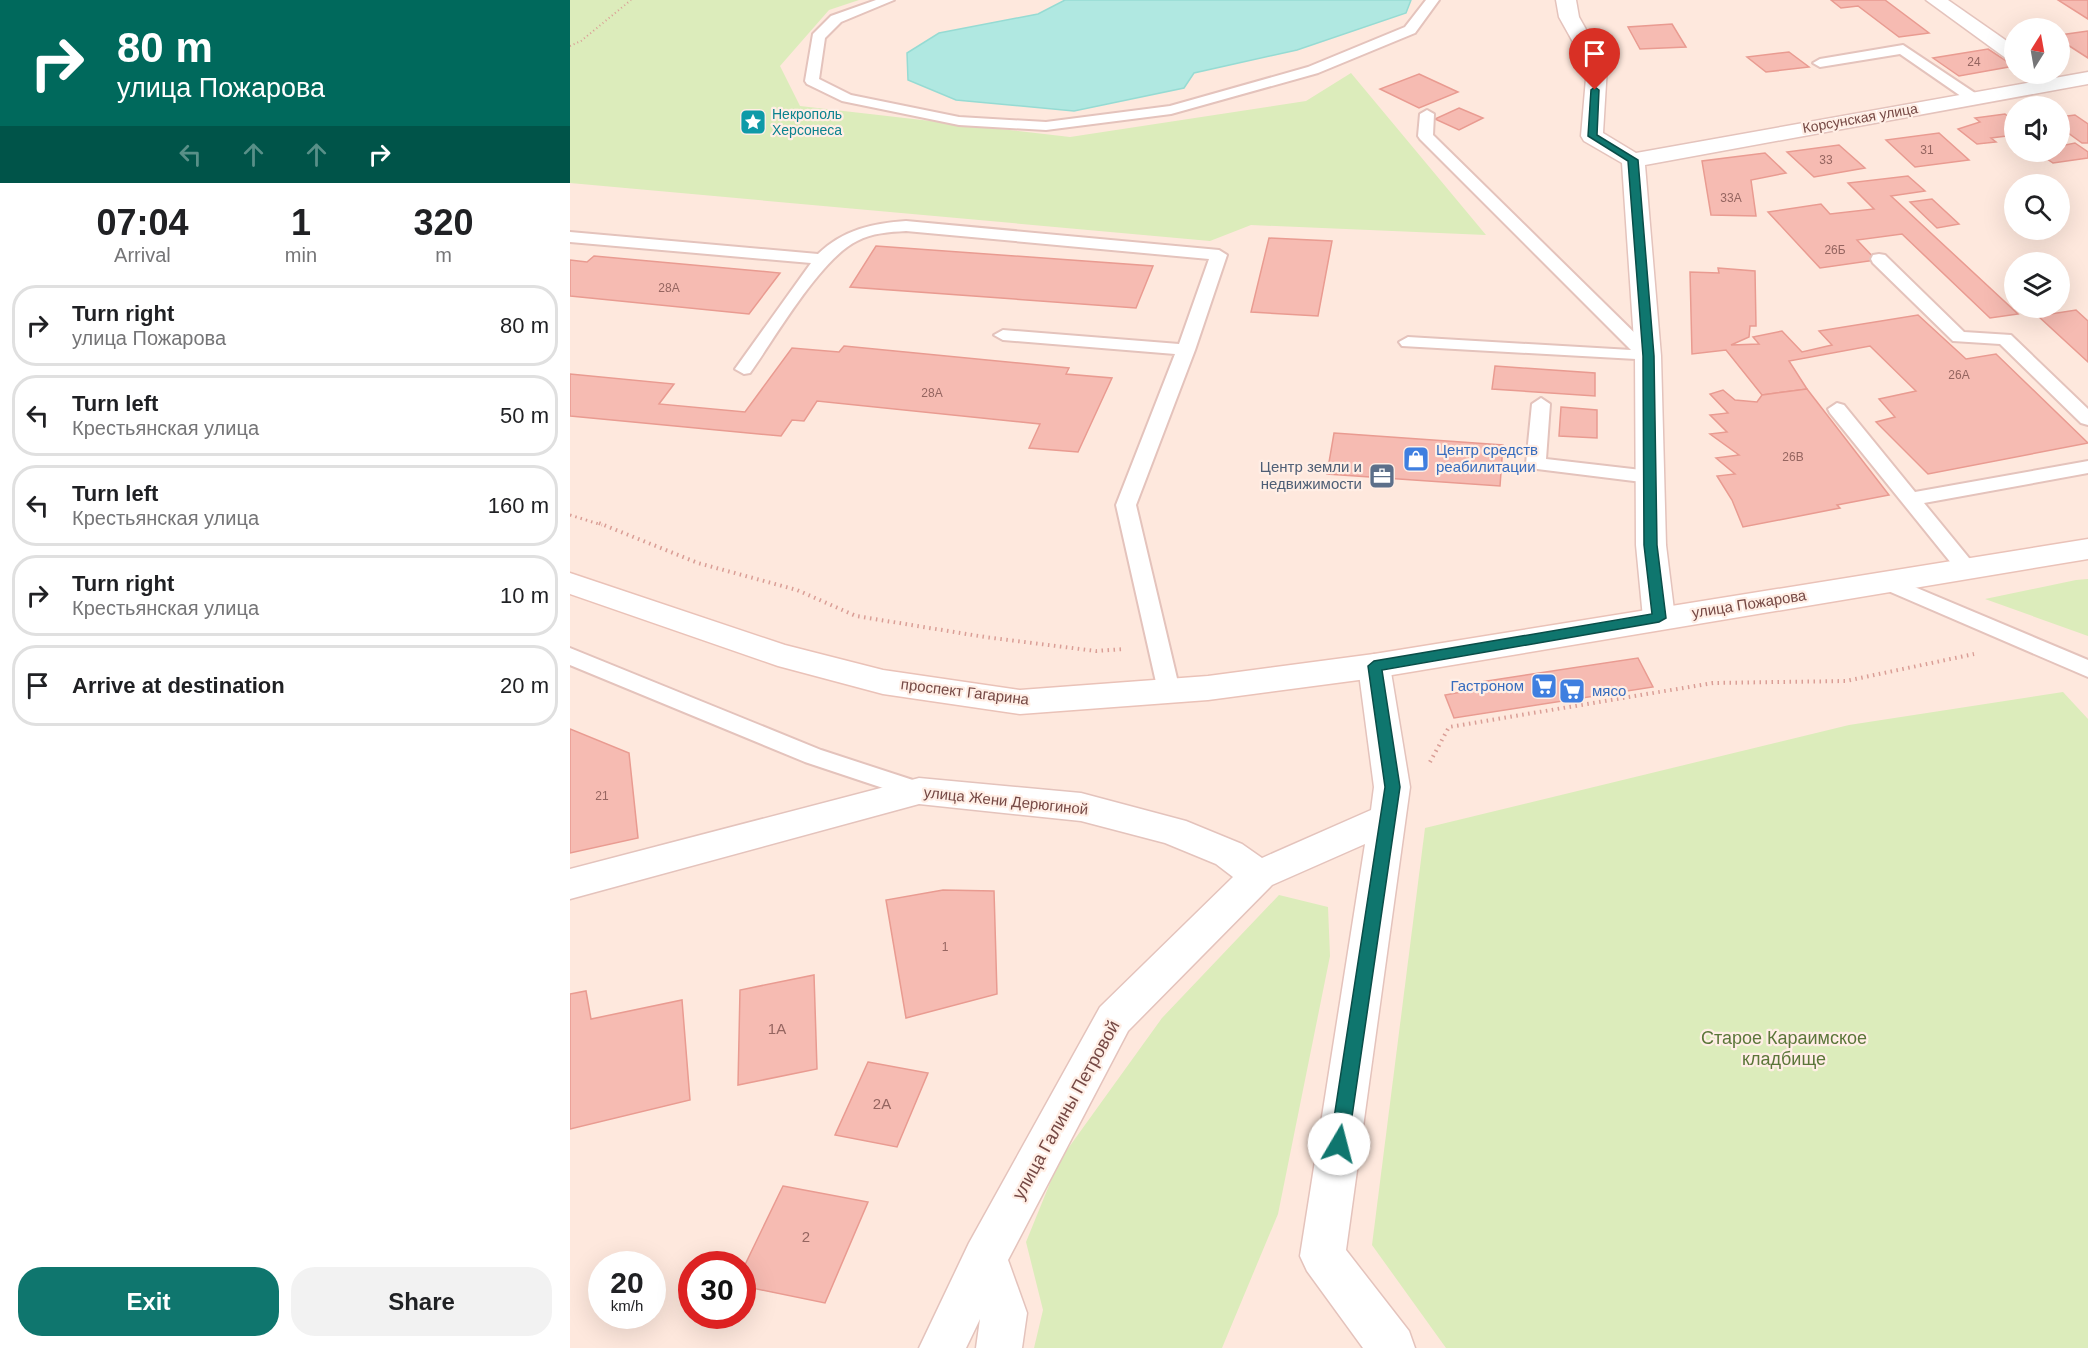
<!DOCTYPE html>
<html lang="en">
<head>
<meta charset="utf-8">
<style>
  :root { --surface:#fff; --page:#f2f2f2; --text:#202124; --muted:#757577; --line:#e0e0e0; --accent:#0f766e }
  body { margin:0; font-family:Arial,sans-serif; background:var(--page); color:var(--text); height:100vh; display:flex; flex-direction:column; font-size:22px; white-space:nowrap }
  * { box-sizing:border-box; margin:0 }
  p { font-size:20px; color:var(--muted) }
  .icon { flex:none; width:33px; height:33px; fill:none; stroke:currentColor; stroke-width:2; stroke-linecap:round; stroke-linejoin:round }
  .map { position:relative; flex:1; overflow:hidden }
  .drawer { display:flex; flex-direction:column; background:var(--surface); width:570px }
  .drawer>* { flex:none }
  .hud { background:#00695c; color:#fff; overflow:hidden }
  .needle { width:39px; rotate:11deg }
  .buttons { position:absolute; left:1434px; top:18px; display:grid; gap:12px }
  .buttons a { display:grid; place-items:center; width:66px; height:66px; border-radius:50%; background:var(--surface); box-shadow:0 6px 24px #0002; font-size:30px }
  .speed { position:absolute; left:18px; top:1251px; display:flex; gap:12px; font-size:30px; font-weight:700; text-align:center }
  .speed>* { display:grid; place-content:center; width:78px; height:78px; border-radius:50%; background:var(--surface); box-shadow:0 6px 24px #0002; line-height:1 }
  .speed small { font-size:15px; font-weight:400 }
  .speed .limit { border:9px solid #d22; background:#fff; color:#111 }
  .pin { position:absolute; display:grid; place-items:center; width:51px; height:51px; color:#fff; margin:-62px -26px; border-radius:50% 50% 50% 0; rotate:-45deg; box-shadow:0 0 6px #0007 }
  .pin .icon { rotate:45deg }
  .me { position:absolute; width:66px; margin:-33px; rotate:8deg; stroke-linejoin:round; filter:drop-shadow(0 0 4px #0008) }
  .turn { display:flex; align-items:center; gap:21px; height:126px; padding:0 18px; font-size:27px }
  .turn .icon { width:78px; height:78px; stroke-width:2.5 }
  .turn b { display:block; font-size:42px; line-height:51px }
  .lanes { display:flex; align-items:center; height:57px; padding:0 18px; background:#0003; justify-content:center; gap:30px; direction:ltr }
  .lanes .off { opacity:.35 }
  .eta { display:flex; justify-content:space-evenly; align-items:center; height:102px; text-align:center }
  .eta b { font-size:36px; font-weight:700; line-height:42px }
  .cta { display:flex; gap:12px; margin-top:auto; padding:12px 18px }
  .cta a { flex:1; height:69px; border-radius:24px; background:var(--accent); color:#fff; font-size:24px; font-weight:700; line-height:69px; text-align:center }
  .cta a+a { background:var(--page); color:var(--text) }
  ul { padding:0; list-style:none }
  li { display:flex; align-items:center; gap:18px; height:81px; margin:0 12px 9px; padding:0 6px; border:3px solid var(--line); border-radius:24px }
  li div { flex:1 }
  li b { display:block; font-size:22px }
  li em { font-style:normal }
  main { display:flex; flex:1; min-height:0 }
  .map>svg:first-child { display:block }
</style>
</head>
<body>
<main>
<section class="drawer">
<div class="hud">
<div class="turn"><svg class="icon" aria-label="right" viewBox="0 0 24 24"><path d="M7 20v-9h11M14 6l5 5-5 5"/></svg><div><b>80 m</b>улица Пожарова</div></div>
<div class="lanes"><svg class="icon off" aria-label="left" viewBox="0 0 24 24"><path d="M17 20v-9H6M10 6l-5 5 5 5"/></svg><svg class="icon off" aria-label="ahead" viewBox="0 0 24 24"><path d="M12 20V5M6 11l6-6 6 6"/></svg><svg class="icon off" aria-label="ahead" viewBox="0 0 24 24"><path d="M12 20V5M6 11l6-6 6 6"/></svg><svg class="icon" aria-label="right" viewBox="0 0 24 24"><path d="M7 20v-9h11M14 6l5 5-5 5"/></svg></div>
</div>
<div class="eta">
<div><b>07:04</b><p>Arrival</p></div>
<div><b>1</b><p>min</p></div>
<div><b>320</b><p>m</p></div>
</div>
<ul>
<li><svg class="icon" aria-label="right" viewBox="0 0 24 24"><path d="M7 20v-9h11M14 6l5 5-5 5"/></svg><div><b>Turn right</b><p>улица Пожарова</p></div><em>80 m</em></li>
<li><svg class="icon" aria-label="left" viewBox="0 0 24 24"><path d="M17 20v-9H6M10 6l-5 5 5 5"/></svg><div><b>Turn left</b><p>Крестьянская улица</p></div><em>50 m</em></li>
<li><svg class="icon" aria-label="left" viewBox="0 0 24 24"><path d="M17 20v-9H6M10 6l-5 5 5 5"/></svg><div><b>Turn left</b><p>Крестьянская улица</p></div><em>160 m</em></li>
<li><svg class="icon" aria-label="right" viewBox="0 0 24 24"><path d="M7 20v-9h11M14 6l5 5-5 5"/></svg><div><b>Turn right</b><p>Крестьянская улица</p></div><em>10 m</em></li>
<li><svg class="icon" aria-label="arrive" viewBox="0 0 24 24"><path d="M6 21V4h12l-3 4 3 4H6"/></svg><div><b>Arrive at destination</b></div><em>20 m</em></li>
</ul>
<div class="cta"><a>Exit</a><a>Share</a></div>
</section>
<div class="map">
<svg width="1518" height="1348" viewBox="0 0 1518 1348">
  <rect width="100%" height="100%" fill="#fee8dd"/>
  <!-- green -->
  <g fill="#dcecbb">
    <path d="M0 0H289L259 10 210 66 230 106 500 137 736 101 781 73 916 235 681 225 640 241 0 183Z"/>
    <path d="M1518 579V636L1415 599 1506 580Z"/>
    <path d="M1493 692 1518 719V1348H876L802 1245 855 828 1279 725Z"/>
    <path d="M709 895 758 907 760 956 708 1214 652 1348H464L473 1310 456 1242 489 1161 592 1018Z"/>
  </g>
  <!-- water -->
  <path fill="#b0e8e1" stroke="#96dbd3" stroke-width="1.5" d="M495 0H841L836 13 727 50 624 73 614 88 504 111 386 100 338 80 337 53 369 33 468 14Z"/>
  <!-- building -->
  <g fill="#f6bbb2" stroke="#e99b91" stroke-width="1.5">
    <path d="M1261 0H1315L1359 33 1329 37 1288 6 1271 8Z"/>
    <path d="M1488 0H1518V19Z"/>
    <path d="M1102 24 1116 47 1070 49 1058 27Z"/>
    <path d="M1518 31V58L1490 40V35Z"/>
    <path d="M1418 49 1444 66 1389 76 1363 58Z"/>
    <path d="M1219 52 1239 67 1196 72 1177 57Z"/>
    <path d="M849 74 888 92 849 108 810 89Z"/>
    <path d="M889 108 913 118 889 130 865 119Z"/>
    <path d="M1435 114 1444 121V135L1421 138 1426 142 1407 144 1388 129 1410 122 1405 118Z"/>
    <path d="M1505 115 1518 124V143H1512L1490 127V117Z"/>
    <path d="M1369 133 1399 160 1345 167 1316 140Z"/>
    <path d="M1505 143 1518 152V158L1483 163 1467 152H1490V146Z"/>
    <path d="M1269 145 1295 168 1244 177 1217 152Z"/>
    <path d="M1195 153 1216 173 1181 180 1186 216 1141 215 1132 161Z"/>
    <path d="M1338 176 1355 191 1321 196 1448 314 1420 318 1332 234 1287 240 1306 260 1250 268 1198 212 1251 204 1260 214 1304 209 1278 183Z"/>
    <path d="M1362 199 1389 224 1367 228 1340 202Z"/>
    <path d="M699 238 762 241 748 316 681 312Z"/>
    <path d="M306 246 583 266 566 308 280 287Z"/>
    <path d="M24 256 210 273 179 314 0 296V260L17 262Z"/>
    <path d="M1148 268 1185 271 1186 326H1180L1179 337 1161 345 1189 344 1183 337 1212 331 1232 352 1262 345 1249 331 1348 315 1396 359 1426 354 1518 443 1358 474 1306 422 1325 417 1309 399 1346 391 1300 346 1219 361 1237 389 1192 395 1156 350 1122 354 1120 272 1149 273Z"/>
    <path d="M1506 310 1518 321V362L1468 316Z"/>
    <path d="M274 346 499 368 496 374 542 378 508 452 459 448 470 424 247 401 234 421 222 420 211 436 0 416V374L104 384 89 404 175 412 222 348 269 352Z"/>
    <path d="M925 366 1025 373V396L922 389Z"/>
    <path d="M1237 389 1319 495 1267 505 1270 508 1173 527 1162 500 1147 476 1165 474 1146 458 1169 455 1140 434 1157 432 1140 415 1158 413 1140 394 1153 390 1165 400 1187 402 1192 395Z"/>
    <path d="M991 407 1027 410V438L989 436Z"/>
    <path d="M764 433 933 445 930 486 757 474Z"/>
    <path d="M1068 658 1083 687 884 718 875 695 913 688 910 682Z"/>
    <path d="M0 729 59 753 68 838 0 853Z"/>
    <path d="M373 890 424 891 427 994 336 1018 316 900Z"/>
    <path d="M244 975 247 1069 168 1085 170 990Z"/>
    <path d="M16 991 21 1019 112 1000 120 1100 0 1129V994Z"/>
    <path d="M298 1062 358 1073 327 1147 265 1135Z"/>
    <path d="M213 1186 298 1202 255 1303 172 1286V1271Z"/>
  </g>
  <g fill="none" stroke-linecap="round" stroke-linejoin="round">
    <defs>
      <g id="service">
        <path d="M306 0H324L271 22 255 38 249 79 281 95 389 117 476 122 600 106 738 67 835 27 856 0H869L845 33 748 73 601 114 476 130 389 125 272 101 237 84 235 81 243 34 261 16Z"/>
        <path d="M1333 45 1408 95 1410 98 1408 101H1398L1330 54 1250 67 1243 63 1250 59Z"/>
        <path d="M857 110 864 114 863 135 1084 352 1087 356 1084 360 832 346 829 342 838 337 1061 350 850 139 848 136 850 114Z"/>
        <path d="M336 221 649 250 657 255 625 350 566 505 610 691 607 697 599 699 591 697 588 691 546 505 605 354 433 340 424 335 433 330 609 344 639 259 336 231C319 232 302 233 287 241 250 259 205 338 180 373L174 374 165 369 241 263 0 242V232L248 254C273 230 303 223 336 221Z"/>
        <path d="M1309 254 1315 255 1394 332 1441 335 1518 409V425L1511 423 1430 344 1383 341 1303 263 1301 259 1303 255Z"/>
        <path d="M971 398 980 404 976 459 1080 471 1087 473 1090 477 1087 481 1080 483 959 468 956 464 962 404Z"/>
        <path d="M1267 403 1274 405 1345 492 1518 461V473L1354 503 1408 569 1404 574H1390L1260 413 1258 409Z"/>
        <path d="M1316 575 1518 660V677L1309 587 1305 582 1309 577Z"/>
        <path d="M0 648 251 750 358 785 361 791 358 797 349 800 235 762 0 665Z"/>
      </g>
      <g id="minor">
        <path d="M986 0H1006L1009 17 1037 67 1033 133 1066 153 1518 72V84L1075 165 1091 356 1096 545 1105 618 1100 626 1089 629 1078 626 1073 618 1066 545 1065 356 1052 163 1014 141 1011 136 1017 67 989 17Z"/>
        <path d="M1356 0H1378L1444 46V61L1437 59Z"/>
        <path d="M804 654 816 658 820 666 840 787 776 1250 839 1331 845 1348H793L737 1271 730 1256 795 844 702 885 558 1031 438 1260 457 1313 452 1348H406L410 1319 396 1348H349L399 1243 530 1007 663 877 646 864 595 843 511 821 349 804 0 899V869L349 778 511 793 616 821 672 844 692 858 801 810 804 787 788 666 792 658Z"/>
      </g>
      <path id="secondary" d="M1518 539V559L804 678 638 700 450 714 313 694 208 666 0 594V573L215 645 313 670 450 690 638 676 804 654Z"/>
    </defs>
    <!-- service casing -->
    <use href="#service" stroke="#e4c3bc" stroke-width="4"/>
    <!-- minor casing -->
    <use href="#minor" stroke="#e4c3bc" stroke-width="3"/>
    <!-- secondary casing -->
    <use href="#secondary" stroke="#eac2b8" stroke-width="3"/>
    <!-- path-far2 -->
    <path stroke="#da9e96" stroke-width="2" stroke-dasharray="1 3" stroke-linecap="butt" d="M0 46 11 41 61 0"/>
    <!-- path-far1 -->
    <path stroke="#da9e96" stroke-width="3" stroke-dasharray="1.5 4" stroke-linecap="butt" d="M0 515 32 525"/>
    <!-- path -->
    <g stroke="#da9e96" stroke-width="4" stroke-dasharray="1.5 4.5" stroke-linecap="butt">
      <path d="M29 523 128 563 227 590 286 616 415 637 526 651 555 649"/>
      <path d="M860 762 879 727 1143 683 1276 681 1404 654"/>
    </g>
    <!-- service -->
    <use href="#service" fill="#fff" fill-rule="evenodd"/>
    <!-- minor -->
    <use href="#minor" fill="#fff" fill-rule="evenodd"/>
    <!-- secondary -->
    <use href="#secondary" fill="#fff" fill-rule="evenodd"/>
  </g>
  <!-- route -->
  <path fill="#0f766e" stroke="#0a4d48" stroke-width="1.5" d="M1025 87 1029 90 1027 135 1068 160 1084 356 1087 545 1096 618 1089 622 812 670 830 787 778 1144 775 1149 769 1152 762 1149 760 1144 815 787 798 666 804 661 1082 614 1074 545 1073 356 1058 161 1018 136 1021 90Z"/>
  <!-- icons -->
  <defs>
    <symbol id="sight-square" viewBox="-11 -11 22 22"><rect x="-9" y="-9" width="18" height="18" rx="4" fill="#0f9aa8" stroke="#ffeee5"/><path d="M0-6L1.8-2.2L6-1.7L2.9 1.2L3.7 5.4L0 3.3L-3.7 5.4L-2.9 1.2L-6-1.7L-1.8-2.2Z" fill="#fff"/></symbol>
    <symbol id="shop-square" viewBox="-11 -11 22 22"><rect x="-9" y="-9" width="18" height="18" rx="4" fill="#3f7fe0" stroke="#ffeee5"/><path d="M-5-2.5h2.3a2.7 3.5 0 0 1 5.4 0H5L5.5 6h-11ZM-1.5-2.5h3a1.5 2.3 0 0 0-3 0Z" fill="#fff"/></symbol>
    <symbol id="office-square" viewBox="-11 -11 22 22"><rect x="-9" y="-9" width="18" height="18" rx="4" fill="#5c6f8a" stroke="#ffeee5"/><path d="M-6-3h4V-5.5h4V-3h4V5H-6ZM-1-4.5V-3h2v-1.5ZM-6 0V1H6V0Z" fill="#fff"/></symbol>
    <symbol id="supermarket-square" viewBox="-11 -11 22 22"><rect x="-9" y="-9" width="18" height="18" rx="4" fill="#3f7fe0" stroke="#ffeee5"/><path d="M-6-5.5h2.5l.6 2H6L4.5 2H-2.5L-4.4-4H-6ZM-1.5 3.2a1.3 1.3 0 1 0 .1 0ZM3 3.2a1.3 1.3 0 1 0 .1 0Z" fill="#fff"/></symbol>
  </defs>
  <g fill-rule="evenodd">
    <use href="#sight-square" x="168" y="107" width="30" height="30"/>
    <use href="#shop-square" x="831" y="444" width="30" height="30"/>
    <use href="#office-square" x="797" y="461" width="30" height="30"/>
    <use href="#supermarket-square" x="959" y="671" width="30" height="30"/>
    <use href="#supermarket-square" x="987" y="676" width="30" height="30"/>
  </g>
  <g text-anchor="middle" stroke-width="4.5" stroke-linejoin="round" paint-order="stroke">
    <!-- number labels -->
    <g font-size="12" fill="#956560">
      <text x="1404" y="66">24</text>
      <text x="1357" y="154">31</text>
      <text x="1256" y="164">33</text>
      <text x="1161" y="202">33А</text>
      <text x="1265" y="254">26Б</text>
      <text x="99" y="292">28А</text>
      <text x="1389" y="379">26А</text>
      <text x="362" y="397">28А</text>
      <text x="1223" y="461">26В</text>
      <text x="32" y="800">21</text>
      <text x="375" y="951">1</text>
    </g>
    <!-- far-culture labels -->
    <g font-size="14" fill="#0d838f" stroke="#ffeee5" text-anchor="start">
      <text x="202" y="119">Некрополь<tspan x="202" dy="16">Херсонеса</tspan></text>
    </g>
    <!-- far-street labels -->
    <g font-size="14" fill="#754844" stroke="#ffeee5">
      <text transform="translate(1290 118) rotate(-10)" y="5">Корсунская улица</text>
    </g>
    <!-- shop labels -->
    <g font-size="15" fill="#366cbe" stroke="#ffeee5" text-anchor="start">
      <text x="866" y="455">Центр средств<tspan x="866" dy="17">реабилитации</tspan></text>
      <text x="954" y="691" text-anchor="end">Гастроном</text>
      <text x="1022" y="696">мясо</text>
    </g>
    <!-- service labels -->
    <g font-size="15" fill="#4e5e75" stroke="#ffeee5" text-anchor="end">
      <text x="792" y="472">Центр земли и<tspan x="792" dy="17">недвижимости</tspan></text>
    </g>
    <!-- street labels -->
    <g font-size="15" fill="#754844" stroke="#ffeee5">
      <text transform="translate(1179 604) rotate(-9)" y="5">улица Пожарова</text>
      <text transform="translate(395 692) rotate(7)" y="5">проспект Гагарина</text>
      <text transform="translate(436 801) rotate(6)" y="5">улица Жени Дерюгиной</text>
    </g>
    <!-- near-number labels -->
    <g font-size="15" fill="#956560">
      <text x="207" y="1034">1А</text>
      <text x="312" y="1109">2А</text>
      <text x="236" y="1242">2</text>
    </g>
    <!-- near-park labels -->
    <g font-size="18" fill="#5b7639" stroke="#ffeee5">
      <text x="1214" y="1044">Старое Караимское<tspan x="1214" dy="21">кладбище</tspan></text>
    </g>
    <!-- near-street labels -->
    <g font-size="18" fill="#754844" stroke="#ffeee5">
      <text transform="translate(496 1110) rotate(-61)" y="6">улица Галины Петровой</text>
    </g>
  </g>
</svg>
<div class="buttons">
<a><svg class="needle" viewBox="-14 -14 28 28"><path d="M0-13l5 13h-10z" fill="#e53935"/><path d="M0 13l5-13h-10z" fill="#757577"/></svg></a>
<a><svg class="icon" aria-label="sound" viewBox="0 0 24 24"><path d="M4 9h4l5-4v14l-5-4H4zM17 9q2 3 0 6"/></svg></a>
<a><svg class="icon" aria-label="search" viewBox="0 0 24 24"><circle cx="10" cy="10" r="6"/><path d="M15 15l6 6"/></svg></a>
<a><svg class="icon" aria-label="layers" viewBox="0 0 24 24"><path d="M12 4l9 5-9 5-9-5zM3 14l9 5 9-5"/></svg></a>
</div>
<div class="speed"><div>20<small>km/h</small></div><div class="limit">30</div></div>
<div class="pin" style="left:1025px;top:90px;background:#d93025"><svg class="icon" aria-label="arrive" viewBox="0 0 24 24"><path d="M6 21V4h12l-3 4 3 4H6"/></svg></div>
<svg class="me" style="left:769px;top:1144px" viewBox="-20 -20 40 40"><circle r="19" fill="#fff"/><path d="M0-13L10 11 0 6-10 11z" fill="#0f766e"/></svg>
</div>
</main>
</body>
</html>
